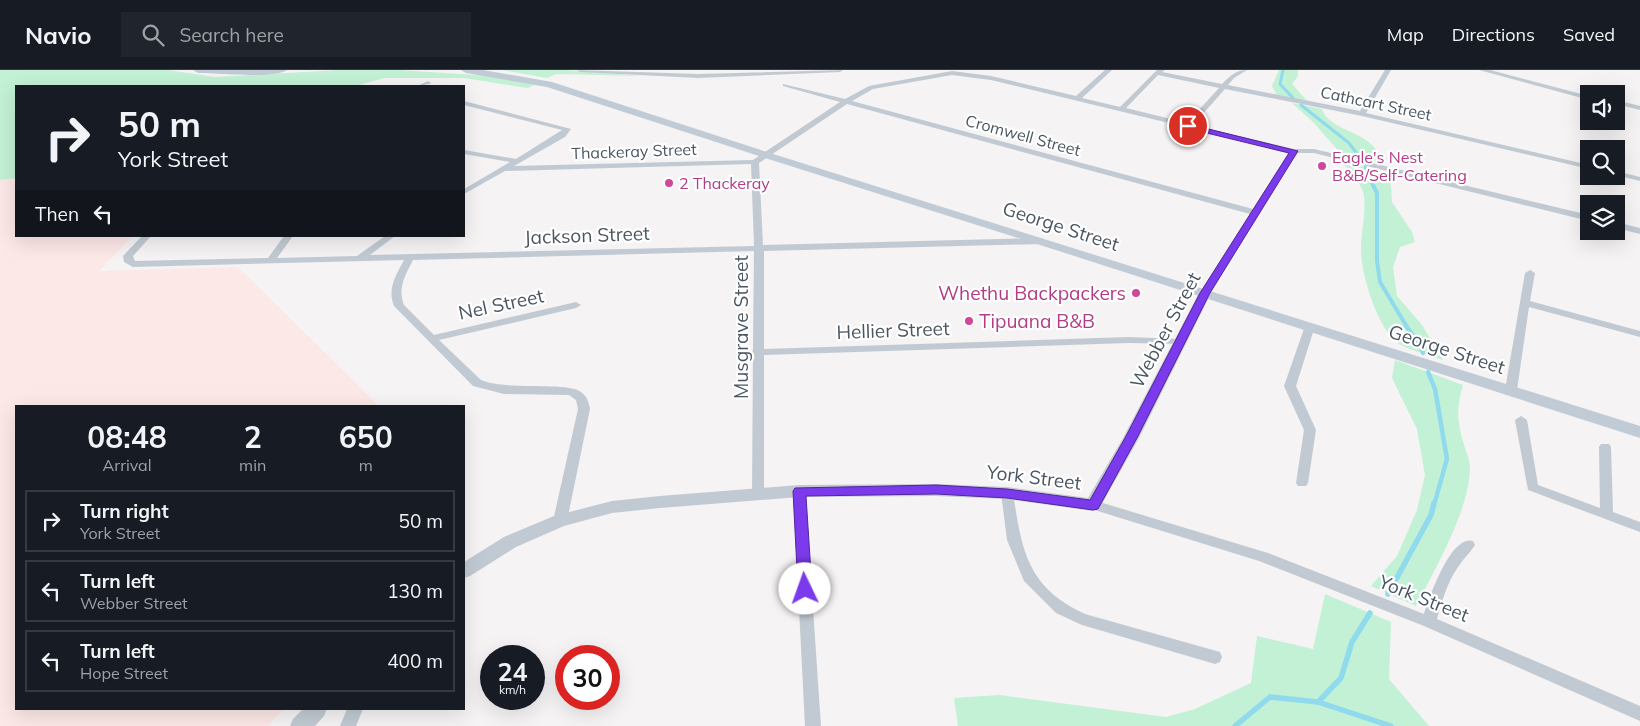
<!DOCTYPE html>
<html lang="en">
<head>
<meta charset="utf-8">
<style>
  :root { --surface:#171b24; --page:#20242c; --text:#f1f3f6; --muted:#9ea1a6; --line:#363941 }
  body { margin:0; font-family:Mulish,sans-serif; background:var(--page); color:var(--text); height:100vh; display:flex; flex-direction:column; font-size:19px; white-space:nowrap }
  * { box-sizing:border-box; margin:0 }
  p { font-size:16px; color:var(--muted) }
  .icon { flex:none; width:28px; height:28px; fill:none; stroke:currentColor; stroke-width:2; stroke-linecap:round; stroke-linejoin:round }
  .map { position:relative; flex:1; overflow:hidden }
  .drawer { position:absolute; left:15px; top:335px; width:450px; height:305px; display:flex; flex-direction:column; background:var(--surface); border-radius:0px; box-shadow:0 5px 20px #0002 }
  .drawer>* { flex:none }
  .hud { position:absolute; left:15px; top:15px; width:450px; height:152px; border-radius:0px; box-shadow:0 5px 20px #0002; background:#171b24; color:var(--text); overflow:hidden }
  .fabs { position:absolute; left:1580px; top:15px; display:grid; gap:10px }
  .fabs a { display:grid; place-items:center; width:45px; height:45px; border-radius:0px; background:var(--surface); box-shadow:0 5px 20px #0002; font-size:25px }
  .speed { position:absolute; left:480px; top:575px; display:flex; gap:10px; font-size:25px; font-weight:700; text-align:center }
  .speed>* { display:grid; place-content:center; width:65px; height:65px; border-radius:50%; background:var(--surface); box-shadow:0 5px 20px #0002; line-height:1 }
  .speed small { font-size:12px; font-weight:400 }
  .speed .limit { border:8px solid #d22; background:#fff; color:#111 }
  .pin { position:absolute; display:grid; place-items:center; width:42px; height:42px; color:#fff; margin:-21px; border:2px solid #fff; border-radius:50%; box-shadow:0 1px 5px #0007 }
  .me { position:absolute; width:55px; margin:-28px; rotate:357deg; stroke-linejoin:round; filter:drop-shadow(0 0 4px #0008) }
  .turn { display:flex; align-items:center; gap:18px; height:105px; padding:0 20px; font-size:22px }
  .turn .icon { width:65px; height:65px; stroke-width:2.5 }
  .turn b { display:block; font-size:35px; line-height:42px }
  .then { display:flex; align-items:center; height:48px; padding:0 20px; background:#0003; gap:10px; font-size:19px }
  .eta { display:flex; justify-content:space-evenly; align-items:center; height:85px; text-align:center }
  .eta b { font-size:30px; font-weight:700; line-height:35px }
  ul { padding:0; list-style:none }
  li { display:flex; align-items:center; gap:15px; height:62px; margin:0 10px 8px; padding:0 10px; border:2px solid var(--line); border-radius:0px }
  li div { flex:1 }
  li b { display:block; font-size:19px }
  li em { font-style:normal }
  header { display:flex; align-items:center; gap:30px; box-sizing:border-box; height:70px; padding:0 25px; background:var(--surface); border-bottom:1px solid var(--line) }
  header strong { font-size:24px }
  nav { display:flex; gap:28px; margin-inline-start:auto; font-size:18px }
  .search { width:350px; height:45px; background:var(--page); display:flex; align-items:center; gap:12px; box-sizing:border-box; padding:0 18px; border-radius:0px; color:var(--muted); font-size:19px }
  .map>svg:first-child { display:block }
</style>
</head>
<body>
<header>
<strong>Navio</strong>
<div class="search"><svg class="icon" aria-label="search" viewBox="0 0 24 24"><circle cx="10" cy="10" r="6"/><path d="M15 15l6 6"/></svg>Search here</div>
<nav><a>Map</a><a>Directions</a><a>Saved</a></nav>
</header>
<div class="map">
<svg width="1640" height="656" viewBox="0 0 1640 656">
  <rect width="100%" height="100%" fill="#f5f3f3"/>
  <!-- medical -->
  <path fill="#fce8e6" d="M16 108V166H133L99 201 238 197 379 336H16V639H284L268 656H0V110Z"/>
  <!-- green -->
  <g fill="#c3f1d5">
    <path d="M0 0H168L215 7 341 0H400L490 6 536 14 528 18 464 8H384L356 16H16V108L0 110Z"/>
    <path d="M502 0H565L642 6 556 4 547 8Z"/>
    <path d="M1279 0H1298V6L1292 14 1307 31 1277 25 1272 16Z"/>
    <path d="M1292 33 1322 39C1330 64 1376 59 1382 94L1342 85 1314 53Z"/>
    <path d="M1341 91 1390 104 1392 132 1412 162 1415 172 1400 177 1393 197 1397 226 1422 255 1443 290C1429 285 1412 281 1399 274 1378 260 1361 205 1361 180 1361 163 1366 144 1364 126 1362 113 1349 101 1341 91Z"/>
    <path d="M1395 290 1463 315C1456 338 1457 352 1464 375 1466 382 1470 390 1470 397 1470 439 1435 499 1416 536L1371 516 1397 486 1417 440 1425 405 1417 359 1392 308Z"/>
    <path d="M1325 524 1391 552 1389 609 1429 656H958L954 628 999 625 1166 647 1195 639 1251 613 1257 566 1313 579Z"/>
  </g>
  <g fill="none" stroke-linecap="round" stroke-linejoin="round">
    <!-- stream-far3 -->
    <g stroke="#90daee" stroke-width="3">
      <path d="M1283 0 1280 14 1293 28"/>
      <path d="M1301 35 1349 73 1361 89"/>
      <path d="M1365 97 1373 114"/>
    </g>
    <!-- stream-far2 -->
    <path stroke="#90daee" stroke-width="4" d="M1372 113 1377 123V191L1380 212 1407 257"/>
    <!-- stream-far1 -->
    <g stroke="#90daee" stroke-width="4.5">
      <path d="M1406 256 1419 273 1423 283"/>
      <path d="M1428 302 1435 319 1447 389 1434 435"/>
    </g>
    <!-- stream -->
    <g stroke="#90daee" stroke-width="5.5">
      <path d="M1388 524 1431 445 1434 433"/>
      <path d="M1318 632 1341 608 1352 572 1370 543"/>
      <path d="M1235 656 1270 627 1318 632 1391 656"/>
    </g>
    <!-- minor -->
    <g fill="#c1cad2" fill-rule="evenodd">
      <path d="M577 0 698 4 843 0 840 2 698 8 580 2Z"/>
      <path d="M1105 0H1112L1082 28 1120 37 1157 0H1165L1162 2 1222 14C1230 6 1236 0 1247 0L1234 8 1228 15 1360 41 1385 0H1391L1366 43 1589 95V99L1362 46 1225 19 1193 55 1294 79H1314L1589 145V151L1314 83H1297L1210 223 1205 226 1200 223 1250 144 847 34 759 93 763 175 1042 168 1046 171 1042 174 764 181V279L1128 267 1181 269 1186 272 1185 274 1128 273 764 285V424L762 427H754L752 424 753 284 752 282 753 280 754 181 413 190C406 204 397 218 404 235L434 265 576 232 581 235 576 238 439 270 481 310C507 321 567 311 581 322 587 326 589 333 590 339L567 451 565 454 560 456 555 454 553 451 578 339 576 330 569 325 504 324 473 316 394 236C387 219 396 205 404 190L133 197 124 192 123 186 142 166H151L133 186 135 191 268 188 284 166H293L277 188 357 186 385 166H395L370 185 754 176 751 94 505 101 464 124V119L510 92 464 84V80L516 89 562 60 464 35V31L571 59 565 67 514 96 753 90 840 32 783 16V14L845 29 869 16 952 1 991 6 1076 26ZM952 5 991 10 1289 82 1253 139 852 31 873 19ZM1158 5 1219 18 1187 53 1126 38Z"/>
      <path d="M1479 0H1490L1589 26V30Z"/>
      <path d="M428 11 431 13 430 14 417 16Z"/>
      <path d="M1616 30 1640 36V40L1616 34Z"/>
      <path d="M1616 101 1640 107V111L1616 105Z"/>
      <path d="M1616 152 1640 158V164L1616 158Z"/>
      <path d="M1530 200 1535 203 1530 231 1640 261V267L1529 237 1517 320 1515 323H1507L1505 320 1525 203Z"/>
      <path d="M1310 253 1315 256 1296 316 1316 360 1308 413 1306 416H1298L1296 413 1304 360 1284 316 1305 256Z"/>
      <path d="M1521 346 1527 350 1538 415 1600 438 1599 377 1601 374H1609L1611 377 1613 442 1640 452V462L1528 420 1515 350Z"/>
      <path d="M799 416 803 418 805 421 821 656H805L793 421 795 418Z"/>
      <path d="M1007 418 1011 420 1013 423C1022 481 1027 517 1085 544L1220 582 1222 587 1220 592 1215 594 1082 555 1056 543 1024 511 1007 470 1001 423 1003 420Z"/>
      <path d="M1093 430 1268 483 1424 544C1429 528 1451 464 1473 471L1475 475C1470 483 1463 489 1458 497 1447 513 1442 531 1437 549L1640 636V651L1424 556 1259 491 1088 438 1087 435 1088 432Z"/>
      <path d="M347 639H363L356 656H340Z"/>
    </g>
    <!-- tertiary -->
    <g fill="#c1cad2" fill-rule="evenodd">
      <path d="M1205 219 1211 223 1139 368 1099 439 1093 441 1007 429 936 426 799 427 660 438 612 443 564 456 516 477 470 506 464 508V492L504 467 554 446 612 431 660 426 799 415 936 414 1007 417 1088 428 1123 368 1199 223Z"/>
      <path d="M303 639H327L324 646 315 656H290L293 649Z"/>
    </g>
    <!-- secondary -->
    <g fill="#c1cbd6" fill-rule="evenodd">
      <path d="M193 0H287C276 9 215 3 198 3Z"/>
      <path d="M461 0H483L552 12 770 83 1640 356V368L1037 174 762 87 547 17 466 3Z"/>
    </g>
  </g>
  <!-- route -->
  <path fill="#7c3aed" stroke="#51269a" d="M1188 54 1298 81 1210 223 1137 368 1098 439 1093 440 1007 428 936 424 806 426 812 519 810 523 805 525 800 523 798 519 793 421 795 418 936 415 1007 419 1090 430 1125 368 1200 223 1289 83 1186 58 1185 56Z"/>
  <!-- markers -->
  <g fill="#d1479c" stroke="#fff" stroke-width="2">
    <circle cx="1322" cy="96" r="5"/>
    <circle cx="669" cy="113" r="5"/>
    <circle cx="1136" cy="223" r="5"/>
    <circle cx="969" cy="251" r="5"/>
  </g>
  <g text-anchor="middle" stroke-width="4.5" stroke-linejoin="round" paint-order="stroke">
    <!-- far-street labels -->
    <g font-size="16" fill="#4a5661" stroke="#fff">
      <text transform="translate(1376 33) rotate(12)" y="6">Cathcart Street</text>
      <text transform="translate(1023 65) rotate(15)" y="6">Cromwell Street</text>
      <text transform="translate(634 81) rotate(-2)" y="6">Thackeray Street</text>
    </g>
    <!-- far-hotel labels -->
    <g font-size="16" fill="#b23c85" stroke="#fff" text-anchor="start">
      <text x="1332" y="93">Eagle's Nest<tspan x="1332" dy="18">B&amp;B/Self-Catering</tspan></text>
      <text x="679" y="119">2 Thackeray</text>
    </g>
    <!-- street labels -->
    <g font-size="19" fill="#4a5661" stroke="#fff">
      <text transform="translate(1061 156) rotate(18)" y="7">George Street</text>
      <text transform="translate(587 165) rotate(-2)" y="7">Jackson Street</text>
      <text transform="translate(501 234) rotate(-12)" y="7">Nel Street</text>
      <text transform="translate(741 257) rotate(-90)" y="7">Musgrave Street</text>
      <text transform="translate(893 260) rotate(-2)" y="7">Hellier Street</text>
      <text transform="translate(1165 260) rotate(-62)" y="7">Webber Street</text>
      <text transform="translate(1447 279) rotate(18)" y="7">George Street</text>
      <text transform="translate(1034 407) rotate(7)" y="7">York Street</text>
      <text transform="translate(1424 528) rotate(22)" y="7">York Street</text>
    </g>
    <!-- hotel labels -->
    <g font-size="19" fill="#b23c85" stroke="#fff" text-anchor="end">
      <text x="1126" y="230">Whethu Backpackers</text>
      <text x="979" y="258" text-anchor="start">Tipuana B&amp;B</text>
    </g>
  </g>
</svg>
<div class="fabs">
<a><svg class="icon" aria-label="sound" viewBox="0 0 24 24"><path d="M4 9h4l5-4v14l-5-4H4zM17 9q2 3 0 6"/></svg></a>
<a><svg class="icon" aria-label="search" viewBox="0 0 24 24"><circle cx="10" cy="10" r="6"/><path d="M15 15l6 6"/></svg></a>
<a><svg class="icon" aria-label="layers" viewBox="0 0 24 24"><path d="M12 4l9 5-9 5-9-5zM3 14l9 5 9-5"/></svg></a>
</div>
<div class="speed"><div>24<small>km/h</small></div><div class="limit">30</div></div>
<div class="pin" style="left:1188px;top:56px;background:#d93025"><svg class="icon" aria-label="arrive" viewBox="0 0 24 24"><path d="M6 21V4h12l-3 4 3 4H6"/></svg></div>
<svg class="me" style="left:805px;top:519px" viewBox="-20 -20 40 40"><circle r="19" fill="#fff"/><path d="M0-13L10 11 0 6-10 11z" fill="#7c3aed"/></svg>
<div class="hud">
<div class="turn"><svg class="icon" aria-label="right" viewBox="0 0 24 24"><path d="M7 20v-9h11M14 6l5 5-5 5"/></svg><div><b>50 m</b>York Street</div></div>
<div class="then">Then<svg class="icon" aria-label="left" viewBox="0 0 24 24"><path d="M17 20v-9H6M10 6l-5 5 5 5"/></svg></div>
</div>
<section class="drawer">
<div class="eta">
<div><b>08:48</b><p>Arrival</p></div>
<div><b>2</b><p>min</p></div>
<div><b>650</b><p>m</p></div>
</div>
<ul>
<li><svg class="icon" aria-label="right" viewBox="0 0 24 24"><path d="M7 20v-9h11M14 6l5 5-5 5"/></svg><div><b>Turn right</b><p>York Street</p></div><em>50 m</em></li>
<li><svg class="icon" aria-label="left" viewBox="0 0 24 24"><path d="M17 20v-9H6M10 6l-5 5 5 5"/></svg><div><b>Turn left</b><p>Webber Street</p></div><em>130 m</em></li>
<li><svg class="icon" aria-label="left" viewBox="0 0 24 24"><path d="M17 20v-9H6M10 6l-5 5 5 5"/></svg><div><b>Turn left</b><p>Hope Street</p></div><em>400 m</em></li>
</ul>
</section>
</div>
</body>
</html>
